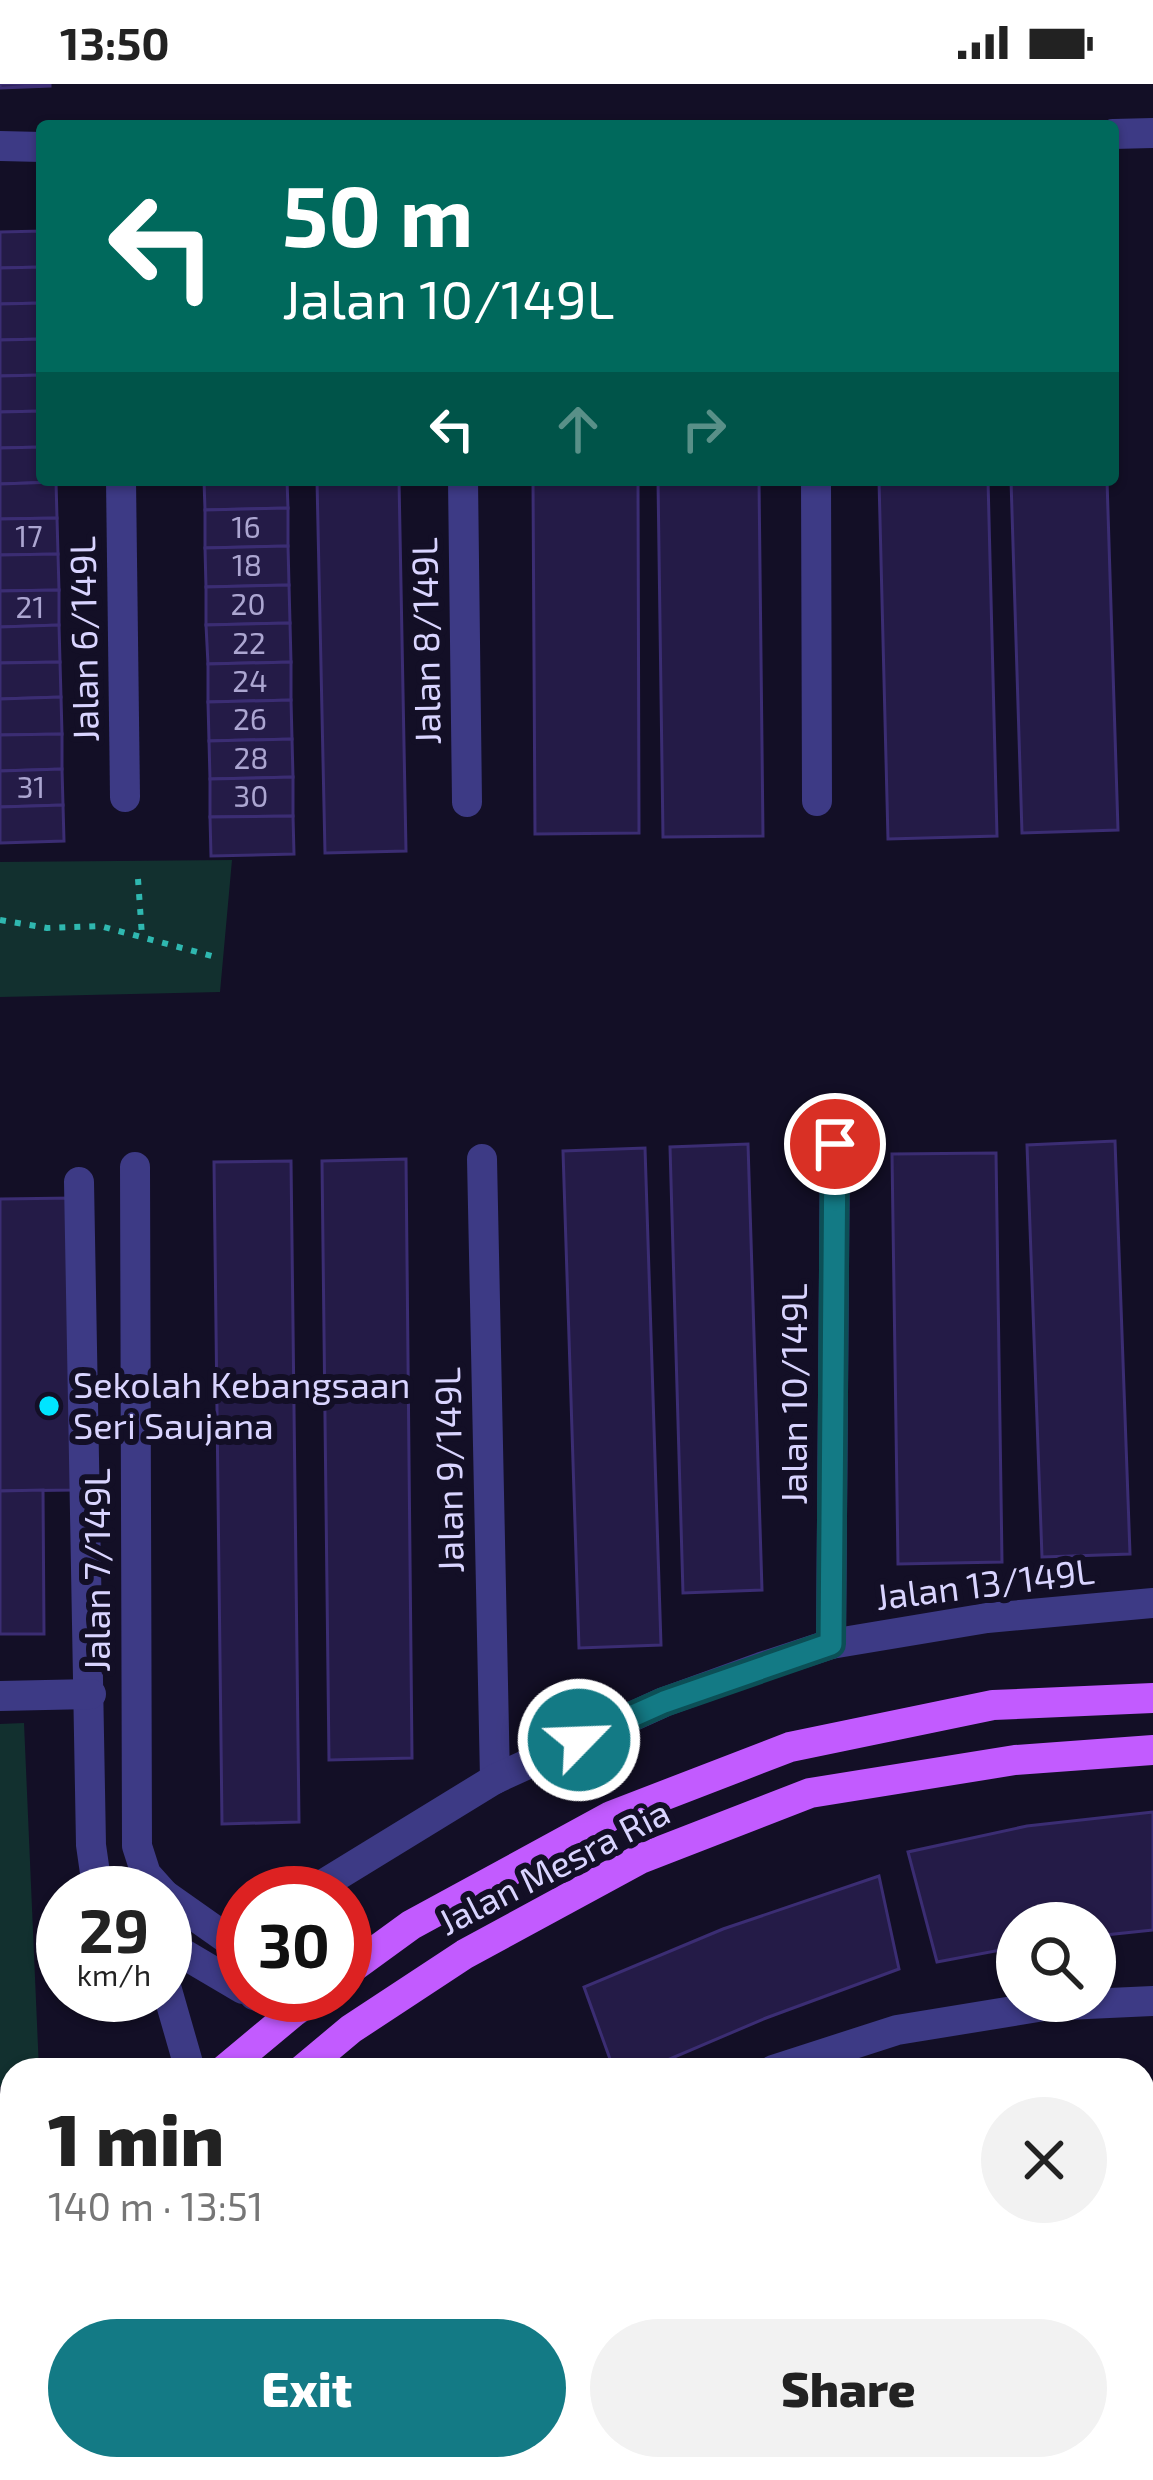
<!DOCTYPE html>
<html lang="en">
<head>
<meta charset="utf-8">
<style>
  :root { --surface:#fff; --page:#f2f2f2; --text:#222; --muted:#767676; --accent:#137a85 }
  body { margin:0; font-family:"Exo 2",sans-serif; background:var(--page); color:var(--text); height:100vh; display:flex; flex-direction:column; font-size:45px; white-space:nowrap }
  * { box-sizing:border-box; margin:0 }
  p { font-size:39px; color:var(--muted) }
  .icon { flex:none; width:66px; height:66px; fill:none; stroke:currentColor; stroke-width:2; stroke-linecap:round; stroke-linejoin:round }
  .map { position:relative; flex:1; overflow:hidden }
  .drawer { position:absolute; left:0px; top:1974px; width:1155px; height:423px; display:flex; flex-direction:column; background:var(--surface); border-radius:36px 36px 0 0; box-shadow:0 3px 9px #0004 }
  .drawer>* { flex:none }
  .hud { position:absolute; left:36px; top:36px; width:1083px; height:366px; border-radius:12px; box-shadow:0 3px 9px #0004; background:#00695c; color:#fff; overflow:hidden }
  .tools { position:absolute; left:996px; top:1818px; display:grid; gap:24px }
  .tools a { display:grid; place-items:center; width:120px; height:120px; border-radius:50%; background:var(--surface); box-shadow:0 3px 9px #0004; font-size:60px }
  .speed { position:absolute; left:36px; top:1782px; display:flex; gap:24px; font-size:60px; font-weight:700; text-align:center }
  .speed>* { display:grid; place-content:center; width:156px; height:156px; border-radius:50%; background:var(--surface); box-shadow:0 3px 9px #0004; line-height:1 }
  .speed small { font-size:30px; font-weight:400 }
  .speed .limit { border:18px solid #d22; background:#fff; color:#111 }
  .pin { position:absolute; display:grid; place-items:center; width:102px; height:102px; color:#fff; margin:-51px; border:6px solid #fff; border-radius:50%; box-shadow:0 3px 12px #0007 }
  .me { position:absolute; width:132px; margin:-66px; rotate:66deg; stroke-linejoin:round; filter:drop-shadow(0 0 9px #0008) }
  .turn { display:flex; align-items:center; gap:42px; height:252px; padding:0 48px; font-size:54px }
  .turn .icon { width:156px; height:156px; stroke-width:2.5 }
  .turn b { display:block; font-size:84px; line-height:102px }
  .lanes { display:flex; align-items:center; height:114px; padding:0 48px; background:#0003; justify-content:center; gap:60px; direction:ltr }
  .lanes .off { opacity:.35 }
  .round { display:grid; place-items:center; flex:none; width:126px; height:126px; border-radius:63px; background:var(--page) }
  .overview { display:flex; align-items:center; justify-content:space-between; height:204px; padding:0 48px }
  h1 { font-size:72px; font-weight:800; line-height:90px }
  .cta { display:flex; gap:24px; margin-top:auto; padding:24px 48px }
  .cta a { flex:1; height:138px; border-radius:72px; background:var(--accent); color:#fff; font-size:48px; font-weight:800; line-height:138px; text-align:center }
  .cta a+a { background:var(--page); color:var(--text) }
  .status { display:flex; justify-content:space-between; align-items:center; height:84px; padding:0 60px; background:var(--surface); direction:ltr }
  .status svg { height:33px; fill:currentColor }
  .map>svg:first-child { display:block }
</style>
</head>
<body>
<div class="status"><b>13:50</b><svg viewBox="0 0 49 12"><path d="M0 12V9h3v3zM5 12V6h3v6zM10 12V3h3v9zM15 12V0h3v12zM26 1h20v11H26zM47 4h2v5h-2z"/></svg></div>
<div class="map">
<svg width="1153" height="2396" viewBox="0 0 1153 2396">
  <rect width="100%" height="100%" fill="#130f26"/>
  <!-- green -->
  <g fill="#12302f">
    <path d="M232 776 220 908 0 913V778Z"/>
    <path d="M24 1639 39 1986H12V2001L0 2002V1640Z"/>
    <path d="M288 2385H653L648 2396H274Z"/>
  </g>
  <!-- building -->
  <g fill="#241b47" stroke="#3b2d73" stroke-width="3">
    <path d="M0 0H50V2L0 4Z"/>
    <path d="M42 147V183L0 184V148Z"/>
    <path d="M42 183V219L0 220V184Z"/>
    <path d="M42 219V255L0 256V220Z"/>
    <path d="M42 255V291L0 292V256Z"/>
    <path d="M42 291V327L0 328V292Z"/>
    <path d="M42 327V363L0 364V328Z"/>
    <path d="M42 363V396L56 398 0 400V364Z"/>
    <path d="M204 396H287L288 424 205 426Z"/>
    <path d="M317 396H399L406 767 325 769Z"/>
    <path d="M533 396H638L639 749 535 750Z"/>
    <path d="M658 396H759L763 752 663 753Z"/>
    <path d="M879 396H988L997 752 888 755Z"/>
    <path d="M1011 396H1107L1118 746 1022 749Z"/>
    <path d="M56 398 57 434 0 435V400Z"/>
    <path d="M288 424V462L205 464V426Z"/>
    <path d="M57 434 58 470 0 471V435Z"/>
    <path d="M288 462 289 501 206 503 205 464Z"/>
    <path d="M58 470 59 506 0 507V471Z"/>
    <path d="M289 501 290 539 206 541V503Z"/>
    <path d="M59 506V541L0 543V507Z"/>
    <path d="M290 539 291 578 208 580 206 541Z"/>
    <path d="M59 541 60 578 0 579V543Z"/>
    <path d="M60 578 61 613 0 615V579Z"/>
    <path d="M291 578V616L208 618V580Z"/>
    <path d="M61 613 62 650 0 651V615Z"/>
    <path d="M291 616 292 655 209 657 208 618Z"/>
    <path d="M62 650V685L0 687V651Z"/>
    <path d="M292 655 293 693 210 695 209 657Z"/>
    <path d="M62 685 63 721 0 723V687Z"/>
    <path d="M293 693V732L210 733V695Z"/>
    <path d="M63 721 64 757 0 759V723Z"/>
    <path d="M293 732 294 770 211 772 210 733Z"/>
    <path d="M1115 1057 1130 1470 1042 1473 1027 1061Z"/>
    <path d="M748 1060 762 1506 683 1509 670 1063Z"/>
    <path d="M645 1064 661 1561 579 1564 563 1067Z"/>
    <path d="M996 1069 1002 1478 898 1480 892 1070Z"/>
    <path d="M406 1075 412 1674 329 1676 322 1077Z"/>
    <path d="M291 1077 299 1738 222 1740 214 1078Z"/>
    <path d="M73 1114 74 1406 0 1407V1115Z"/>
    <path d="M43 1406 44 1550H0V1407Z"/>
    <path d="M1153 1728V1846L1095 1852V1839H1017V1863L937 1878 908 1768 1027 1742Z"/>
    <path d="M879 1792 899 1885 766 1934 644 1986H614L584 1903 723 1845Z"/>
    <path d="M1143 2022 1153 2034V2090L1143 2098Z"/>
    <path d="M12 2355V2385H114L101 2396H0V2365Z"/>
    <path d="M752 2385H880L875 2396H746Z"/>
  </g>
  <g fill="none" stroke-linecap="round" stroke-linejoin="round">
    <!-- path -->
    <g stroke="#2fb8b0" stroke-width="6" stroke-dasharray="6 9" stroke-linecap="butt">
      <path d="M138 795 142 852"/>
      <path d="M0 836 47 844 100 842 212 872"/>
    </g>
    <!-- minor -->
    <g stroke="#3d3a85" stroke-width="30">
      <path d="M1113 50 1153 49"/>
      <path d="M0 62 42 63"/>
      <path d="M121 396 125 713"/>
      <path d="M463 396 467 718"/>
      <path d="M816 396 817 717"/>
      <path d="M482 1075 495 1695"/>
      <path d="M135 1083 137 1762 146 1790 163 1809"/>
      <path d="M79 1098 91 1761 96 1796 105 1809"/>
      <path d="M831 1560 835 1060"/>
      <path d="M0 1612 91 1610"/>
      <path d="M309 1809 495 1695 664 1618 761 1583 831 1560 987 1534 1153 1519"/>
      <path d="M165 1811 243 1866"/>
      <path d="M165 1859 243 1905"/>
      <path d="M165 1899 190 1986"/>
      <path d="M254 1911 297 1926"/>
      <path d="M773 1986 897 1946 1044 1922 1153 1917"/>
      <path d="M1143 2224 1153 2230"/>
      <path d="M1143 2275 1153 2256"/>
      <path d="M202 2396 215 2385"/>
      <path d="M673 2396 679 2385"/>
      <path d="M1080 2396 1086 2385"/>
    </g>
    <!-- major -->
    <g stroke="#c25bff" stroke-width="30">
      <path d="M345 1889 411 1841 611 1732 790 1663 993 1621 1153 1614"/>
      <path d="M224 1986 314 1911"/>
      <path d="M302 1986 351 1945 465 1870 640 1775 810 1709 1015 1676 1153 1666"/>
      <path d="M0 2173 12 2163"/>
      <path d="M0 2234 12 2224"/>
    </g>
  </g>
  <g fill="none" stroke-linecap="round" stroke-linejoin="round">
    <defs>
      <path id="route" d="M579 1656 664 1618 831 1560 835 1060"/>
    </defs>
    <!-- route casing -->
    <use href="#route" stroke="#0c4f56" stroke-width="30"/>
    <!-- route -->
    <use href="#route" stroke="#137a85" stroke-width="21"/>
  </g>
  <!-- markers -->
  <circle fill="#00e5ff" stroke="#130f26" stroke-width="4.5" cx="49" cy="1322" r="12"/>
  <g text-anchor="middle" stroke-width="12" stroke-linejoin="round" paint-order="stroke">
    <!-- number labels -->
    <g font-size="30" fill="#aca6d1">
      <text x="246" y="454">16</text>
      <text x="29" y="463">17</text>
      <text x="247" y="492">18</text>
      <text x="248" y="531">20</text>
      <text x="30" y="534">21</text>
      <text x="249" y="570">22</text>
      <text x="250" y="608">24</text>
      <text x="250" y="646">26</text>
      <text x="251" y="685">28</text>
      <text x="31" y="714">31</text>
      <text x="251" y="723">30</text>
    </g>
    <!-- street labels -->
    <g font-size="36" fill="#d9d4ff" stroke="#130f26">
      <text transform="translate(84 555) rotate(-91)" y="13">Jalan 6/149L</text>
      <text transform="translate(426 557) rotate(-91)" y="13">Jalan 8/149L</text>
      <text transform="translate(794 1310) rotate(-90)" y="13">Jalan 10/149L</text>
      <text transform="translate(449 1386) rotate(-91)" y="13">Jalan 9/149L</text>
      <text transform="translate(97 1486) rotate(-90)" y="13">Jalan 7/149L</text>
      <text transform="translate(985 1500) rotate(-7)" y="13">Jalan 13/149L</text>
      <text transform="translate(554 1783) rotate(-27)" y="13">Jalan Mesra Ria</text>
    </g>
    <!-- poi labels -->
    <g font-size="36" fill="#d9d4ff" stroke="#130f26" text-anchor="start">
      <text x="73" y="1314">Sekolah Kebangsaan<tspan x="73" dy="41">Seri Saujana</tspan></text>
    </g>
  </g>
</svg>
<div class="tools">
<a><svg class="icon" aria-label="search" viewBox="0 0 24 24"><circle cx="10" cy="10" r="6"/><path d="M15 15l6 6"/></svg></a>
</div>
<div class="speed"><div>29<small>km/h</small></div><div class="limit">30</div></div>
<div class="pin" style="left:835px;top:1060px;background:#d93025"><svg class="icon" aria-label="arrive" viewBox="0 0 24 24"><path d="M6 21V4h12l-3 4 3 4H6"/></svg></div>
<svg class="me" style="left:579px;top:1656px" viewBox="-20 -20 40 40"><circle r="17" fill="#137a85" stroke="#fff" stroke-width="3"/><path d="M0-11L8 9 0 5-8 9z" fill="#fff"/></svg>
<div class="hud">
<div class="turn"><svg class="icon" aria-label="left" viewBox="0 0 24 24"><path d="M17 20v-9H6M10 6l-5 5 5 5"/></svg><div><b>50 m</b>Jalan 10/149L</div></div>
<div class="lanes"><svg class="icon" aria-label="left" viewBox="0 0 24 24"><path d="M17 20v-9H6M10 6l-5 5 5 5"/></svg><svg class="icon off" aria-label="ahead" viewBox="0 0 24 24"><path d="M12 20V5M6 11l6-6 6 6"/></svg><svg class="icon off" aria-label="right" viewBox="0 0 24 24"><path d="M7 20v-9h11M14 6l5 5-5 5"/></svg></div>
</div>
<section class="drawer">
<div class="overview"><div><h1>1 min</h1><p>140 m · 13:51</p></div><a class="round"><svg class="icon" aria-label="close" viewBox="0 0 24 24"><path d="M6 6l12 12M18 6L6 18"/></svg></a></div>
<div class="cta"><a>Exit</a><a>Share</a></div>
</section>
</div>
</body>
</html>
